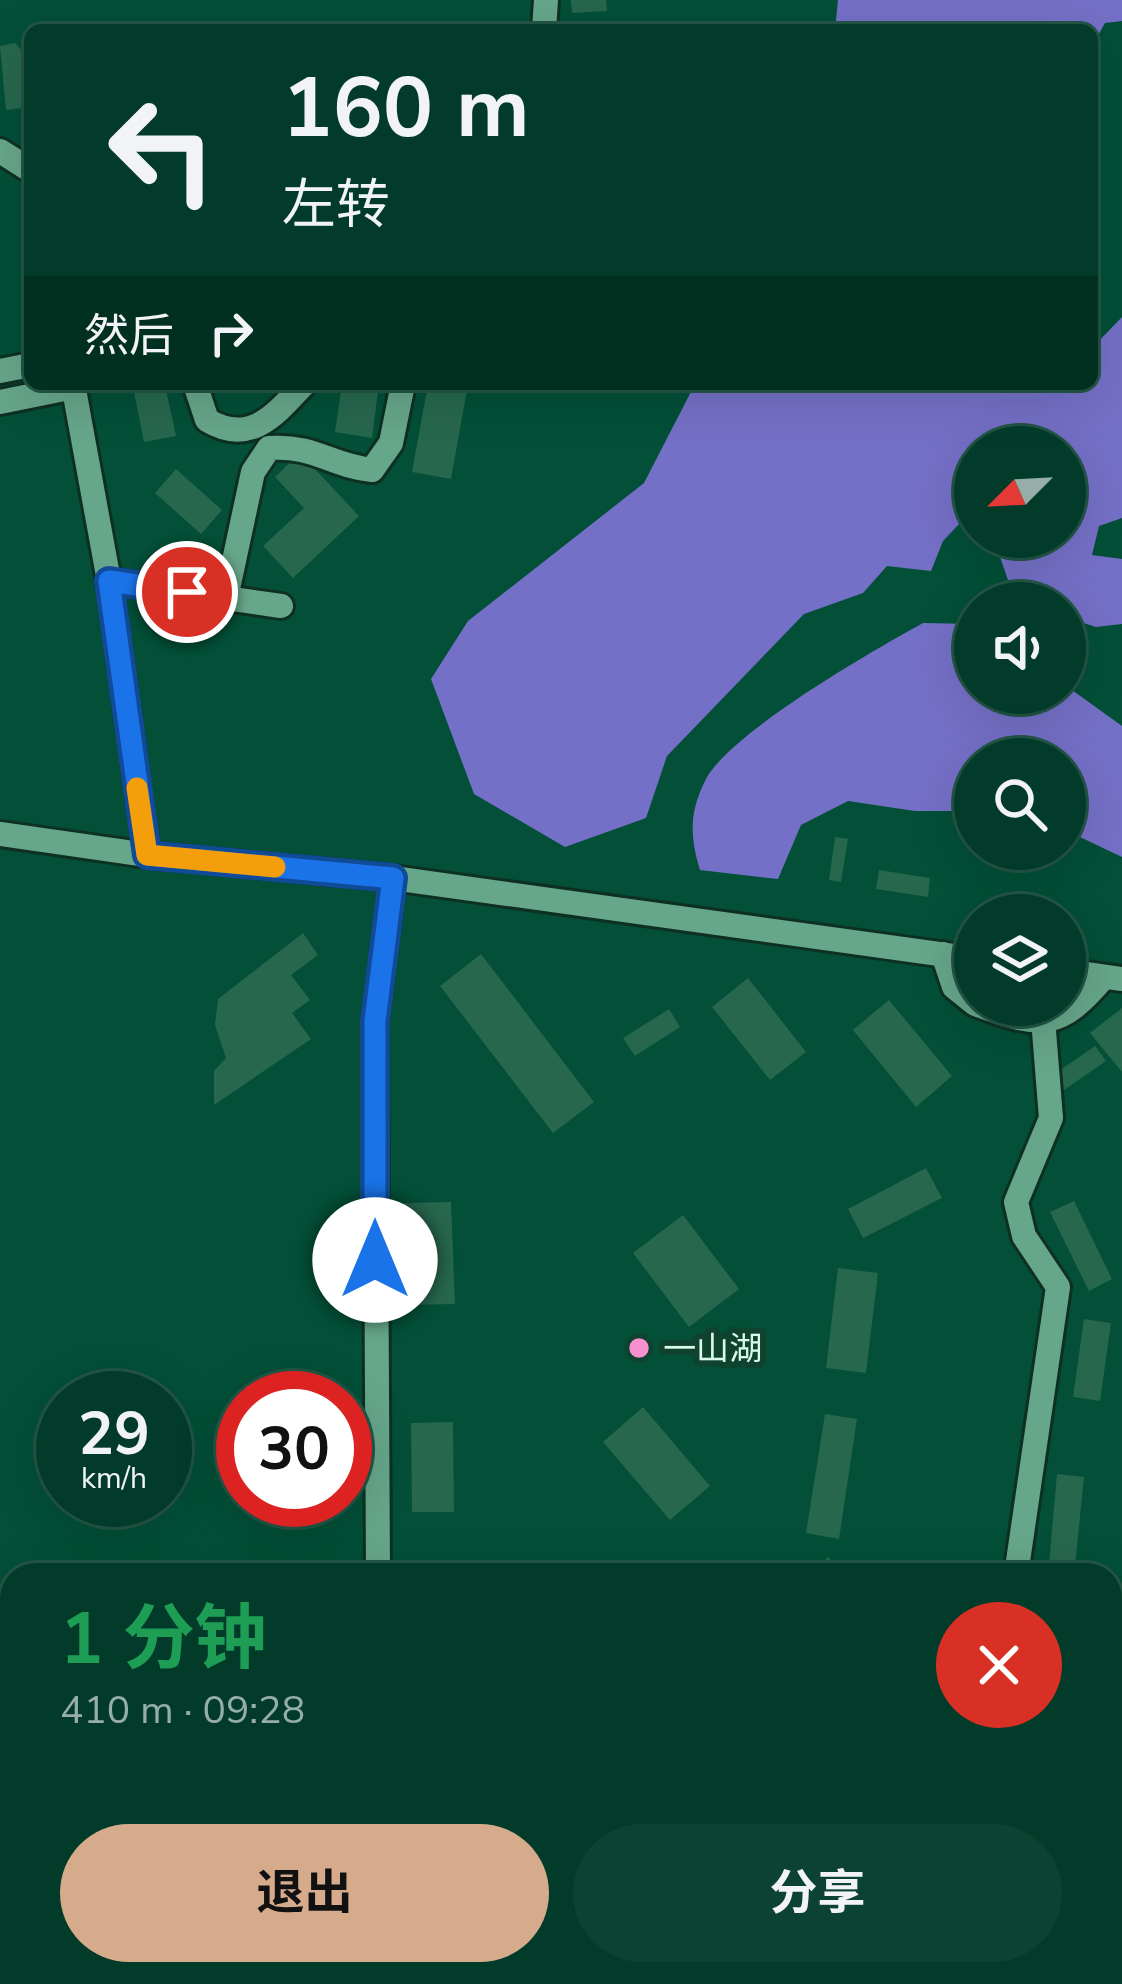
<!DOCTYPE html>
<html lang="zh">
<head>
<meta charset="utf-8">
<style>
  :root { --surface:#023b29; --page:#0c4231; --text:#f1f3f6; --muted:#96ada8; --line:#235546; --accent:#d6ab8b }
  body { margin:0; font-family:"Nunito Sans","Noto Sans SC",sans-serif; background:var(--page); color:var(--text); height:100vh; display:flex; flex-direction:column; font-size:45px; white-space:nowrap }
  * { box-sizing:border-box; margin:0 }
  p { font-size:39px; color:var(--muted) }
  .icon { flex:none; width:66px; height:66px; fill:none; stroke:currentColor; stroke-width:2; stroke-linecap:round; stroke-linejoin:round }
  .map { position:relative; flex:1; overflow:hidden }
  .panel { position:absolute; left:0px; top:1563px; width:1122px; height:423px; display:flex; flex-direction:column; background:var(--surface); border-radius:36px 36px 0 0; box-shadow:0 12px 48px #0002,0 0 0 3px var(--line) }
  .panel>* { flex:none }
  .banner { position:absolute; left:24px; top:24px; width:1074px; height:366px; border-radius:18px; box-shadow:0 12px 48px #0002,0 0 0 3px var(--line); background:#023b29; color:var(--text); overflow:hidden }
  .needle { width:78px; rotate:246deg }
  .controls { position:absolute; left:954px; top:426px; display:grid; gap:24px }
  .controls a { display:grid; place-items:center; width:132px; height:132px; border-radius:50%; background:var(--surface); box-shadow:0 12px 48px #0002,0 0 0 3px var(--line); font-size:60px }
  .speed { position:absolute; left:36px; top:1371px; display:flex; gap:24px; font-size:60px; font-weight:700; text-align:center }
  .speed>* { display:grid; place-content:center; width:156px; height:156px; border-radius:50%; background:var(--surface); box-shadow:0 12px 48px #0002,0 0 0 3px var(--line); line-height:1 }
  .speed small { font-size:30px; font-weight:400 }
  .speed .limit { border:18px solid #d22; background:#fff; color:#111 }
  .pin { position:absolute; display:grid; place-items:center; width:102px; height:102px; color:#fff; margin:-51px; border:6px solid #fff; border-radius:50%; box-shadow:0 3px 12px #0007 }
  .me { position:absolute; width:132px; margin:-66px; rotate:0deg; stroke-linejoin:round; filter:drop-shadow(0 0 9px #0008) }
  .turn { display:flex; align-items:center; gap:42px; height:252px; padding:0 60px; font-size:54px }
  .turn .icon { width:156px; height:156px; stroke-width:2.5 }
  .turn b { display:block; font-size:84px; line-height:102px }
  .then { display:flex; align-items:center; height:114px; padding:0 60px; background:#0003; gap:24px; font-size:45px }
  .round { display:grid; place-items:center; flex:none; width:126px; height:126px; border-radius:63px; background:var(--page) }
  .summary { display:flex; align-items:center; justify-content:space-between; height:204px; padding:0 60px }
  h1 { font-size:72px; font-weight:700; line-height:90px; color:#1e9e55 }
  .button { display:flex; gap:24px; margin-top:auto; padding:24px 60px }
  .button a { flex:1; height:138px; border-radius:72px; background:var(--accent); color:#111; font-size:48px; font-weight:700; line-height:138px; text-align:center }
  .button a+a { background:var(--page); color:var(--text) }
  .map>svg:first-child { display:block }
</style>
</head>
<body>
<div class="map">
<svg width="1122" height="1984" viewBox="0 0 1122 1984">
  <rect width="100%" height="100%" fill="#034f37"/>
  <!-- water -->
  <g fill="#7570c7">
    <path d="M838 0H1122V21L1105 23 1092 46V30H835Z"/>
    <path d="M1122 317V518L1099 526 1092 555 1122 559V624L1096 627 1065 617V603H1030L1008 580 993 537H1065V447H975V523H960L943 541 931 571 887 566 863 593 804 614 667 756 646 818 565 847 474 794 431 679 468 621 644 483 695 384H1092V348Z"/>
    <path d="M923 623 975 624V693H1065V685L1122 726V857L1065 830V759H975V811H915L848 801 801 825 778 879 700 870C690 837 689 813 705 781 727 734 874 650 923 623Z"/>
  </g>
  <!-- building -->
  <g fill="#27674e">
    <path d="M571 0H606L607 11 572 13Z"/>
    <path d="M15 43 30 60V107L6 110 0 46Z"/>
    <path d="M342 384H379L372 438 335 432Z"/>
    <path d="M428 384H468L451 479 412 472Z"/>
    <path d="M165 385 176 436 144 442 134 392Z"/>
    <path d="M300 453 359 516 293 578 263 546 304 508 275 477Z"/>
    <path d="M176 469 222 510 201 534 155 493Z"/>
    <path d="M835 837 848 839 841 882 829 880Z"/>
    <path d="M879 870 930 878 928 897 876 889Z"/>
    <path d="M303 933 318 955 291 975 310 1000 292 1013 311 1039 214 1105V1071L226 1058 215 1025 218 999Z"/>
    <path d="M481 954 594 1102 553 1133 440 986Z"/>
    <path d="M748 978 806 1052 770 1080 712 1007Z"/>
    <path d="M889 1000 952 1076 916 1107 853 1030Z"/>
    <path d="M1122 1008V1072L1090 1033Z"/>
    <path d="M669 1009 680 1027 635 1056 623 1038Z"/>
    <path d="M1095 1046 1106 1061 1064 1090 1053 1075Z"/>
    <path d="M926 1168 942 1198 863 1238 848 1209Z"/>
    <path d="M1074 1201 1112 1279 1089 1291 1050 1212Z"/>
    <path d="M451 1202 455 1304 408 1305 404 1203Z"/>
    <path d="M683 1215 739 1289 689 1327 633 1253Z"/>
    <path d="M838 1268 878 1273 866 1373 826 1368Z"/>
    <path d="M1084 1319 1111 1323 1100 1401 1073 1397Z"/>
    <path d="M643 1407 710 1486 670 1520 603 1442Z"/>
    <path d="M825 1414 857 1419 839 1539 806 1533Z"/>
    <path d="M453 1422 454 1512H412L411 1423Z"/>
    <path d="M1057 1474 1084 1477 1074 1575H1048Z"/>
    <path d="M828 1557 846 1575H811Z"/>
    <path d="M459 1561 470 1575H441Z"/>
    <path d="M1114 1765 1122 1776V1864L1110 1849Z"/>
    <path d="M1110 1951 1122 1954V1984H1059L1061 1974H1110Z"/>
    <path d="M427 1974H488L489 1984H427Z"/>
  </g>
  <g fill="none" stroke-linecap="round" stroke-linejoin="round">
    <defs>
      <g id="minor">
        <path d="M544 30 546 0"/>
        <path d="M0 151 30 170"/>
        <path d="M0 371 30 365"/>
        <path d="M73 384 109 581 147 855"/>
        <path d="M195 384 207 420C250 446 275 415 304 384"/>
        <path d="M0 402 74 387"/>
        <path d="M109 581 281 606"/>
        <path d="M226 598 253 472 269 448C316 445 328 465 372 470L391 443 403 384"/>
        <path d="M0 834 147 855 393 878 975 959"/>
        <path d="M943 954 954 987 975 1004"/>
        <path d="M1065 971 1122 979"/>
        <path d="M978 1005C1042 1029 1060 1029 1104 977"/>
        <path d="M378 1575 375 1021 393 878"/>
        <path d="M1016 1575 1058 1287 1024 1236 1016 1202 1051 1118 1043 1019"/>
        <path d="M0 1738 12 1740"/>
        <path d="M1110 1902 1122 1917"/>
        <path d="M636 1984 637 1974"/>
      </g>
    </defs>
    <!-- minor casing -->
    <use href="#minor" stroke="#0e3023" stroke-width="30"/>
    <!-- minor -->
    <use href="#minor" stroke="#66a68a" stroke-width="24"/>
  </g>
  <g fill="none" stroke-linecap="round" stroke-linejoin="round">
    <defs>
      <path id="route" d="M187 592 109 581 147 855 393 878 375 1021V1260"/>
    </defs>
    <!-- route casing -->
    <use href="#route" stroke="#114b97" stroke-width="30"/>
    <!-- route -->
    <use href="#route" stroke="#1a73e8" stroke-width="21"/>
    <!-- slow -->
    <path stroke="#f59e0b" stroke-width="21" d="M137 788 147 855 275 867"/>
  </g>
  <!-- markers -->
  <circle fill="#f790ce" stroke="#0f422f" stroke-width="4.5" cx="639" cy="1348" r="12"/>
  <g text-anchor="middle" stroke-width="12" stroke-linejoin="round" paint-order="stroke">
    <!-- poi labels -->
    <g font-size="33" fill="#d9f9e9" stroke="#0f422f" text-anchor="start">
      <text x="663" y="1360">一山湖</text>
    </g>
  </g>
</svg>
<div class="controls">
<a><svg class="needle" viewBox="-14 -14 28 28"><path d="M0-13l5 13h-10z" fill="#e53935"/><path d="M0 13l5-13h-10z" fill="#96ada8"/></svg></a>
<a><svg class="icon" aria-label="sound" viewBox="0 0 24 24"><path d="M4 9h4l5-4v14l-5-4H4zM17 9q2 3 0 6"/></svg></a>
<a><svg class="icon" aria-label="search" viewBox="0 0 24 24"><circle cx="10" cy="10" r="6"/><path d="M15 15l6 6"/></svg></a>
<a><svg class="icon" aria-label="layers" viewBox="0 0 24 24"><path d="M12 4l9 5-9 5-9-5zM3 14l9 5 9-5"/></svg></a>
</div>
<div class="speed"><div>29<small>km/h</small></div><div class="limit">30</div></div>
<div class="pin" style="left:187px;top:592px;background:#d93025"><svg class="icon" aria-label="arrive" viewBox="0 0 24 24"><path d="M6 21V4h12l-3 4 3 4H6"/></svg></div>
<svg class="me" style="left:375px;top:1260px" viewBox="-20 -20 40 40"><circle r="19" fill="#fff"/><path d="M0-13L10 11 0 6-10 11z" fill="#1a73e8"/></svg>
<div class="banner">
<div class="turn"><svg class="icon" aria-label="left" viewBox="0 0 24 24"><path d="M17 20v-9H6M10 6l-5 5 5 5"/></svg><div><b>160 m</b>左转</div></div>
<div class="then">然后<svg class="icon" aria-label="right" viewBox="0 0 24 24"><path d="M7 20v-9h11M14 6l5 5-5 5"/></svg></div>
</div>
<section class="panel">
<div class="summary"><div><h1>1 分钟</h1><p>410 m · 09:28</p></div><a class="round" style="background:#d93025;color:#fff"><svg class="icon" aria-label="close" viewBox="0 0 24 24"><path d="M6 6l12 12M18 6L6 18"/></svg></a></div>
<div class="button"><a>退出</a><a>分享</a></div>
</section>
</div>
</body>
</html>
